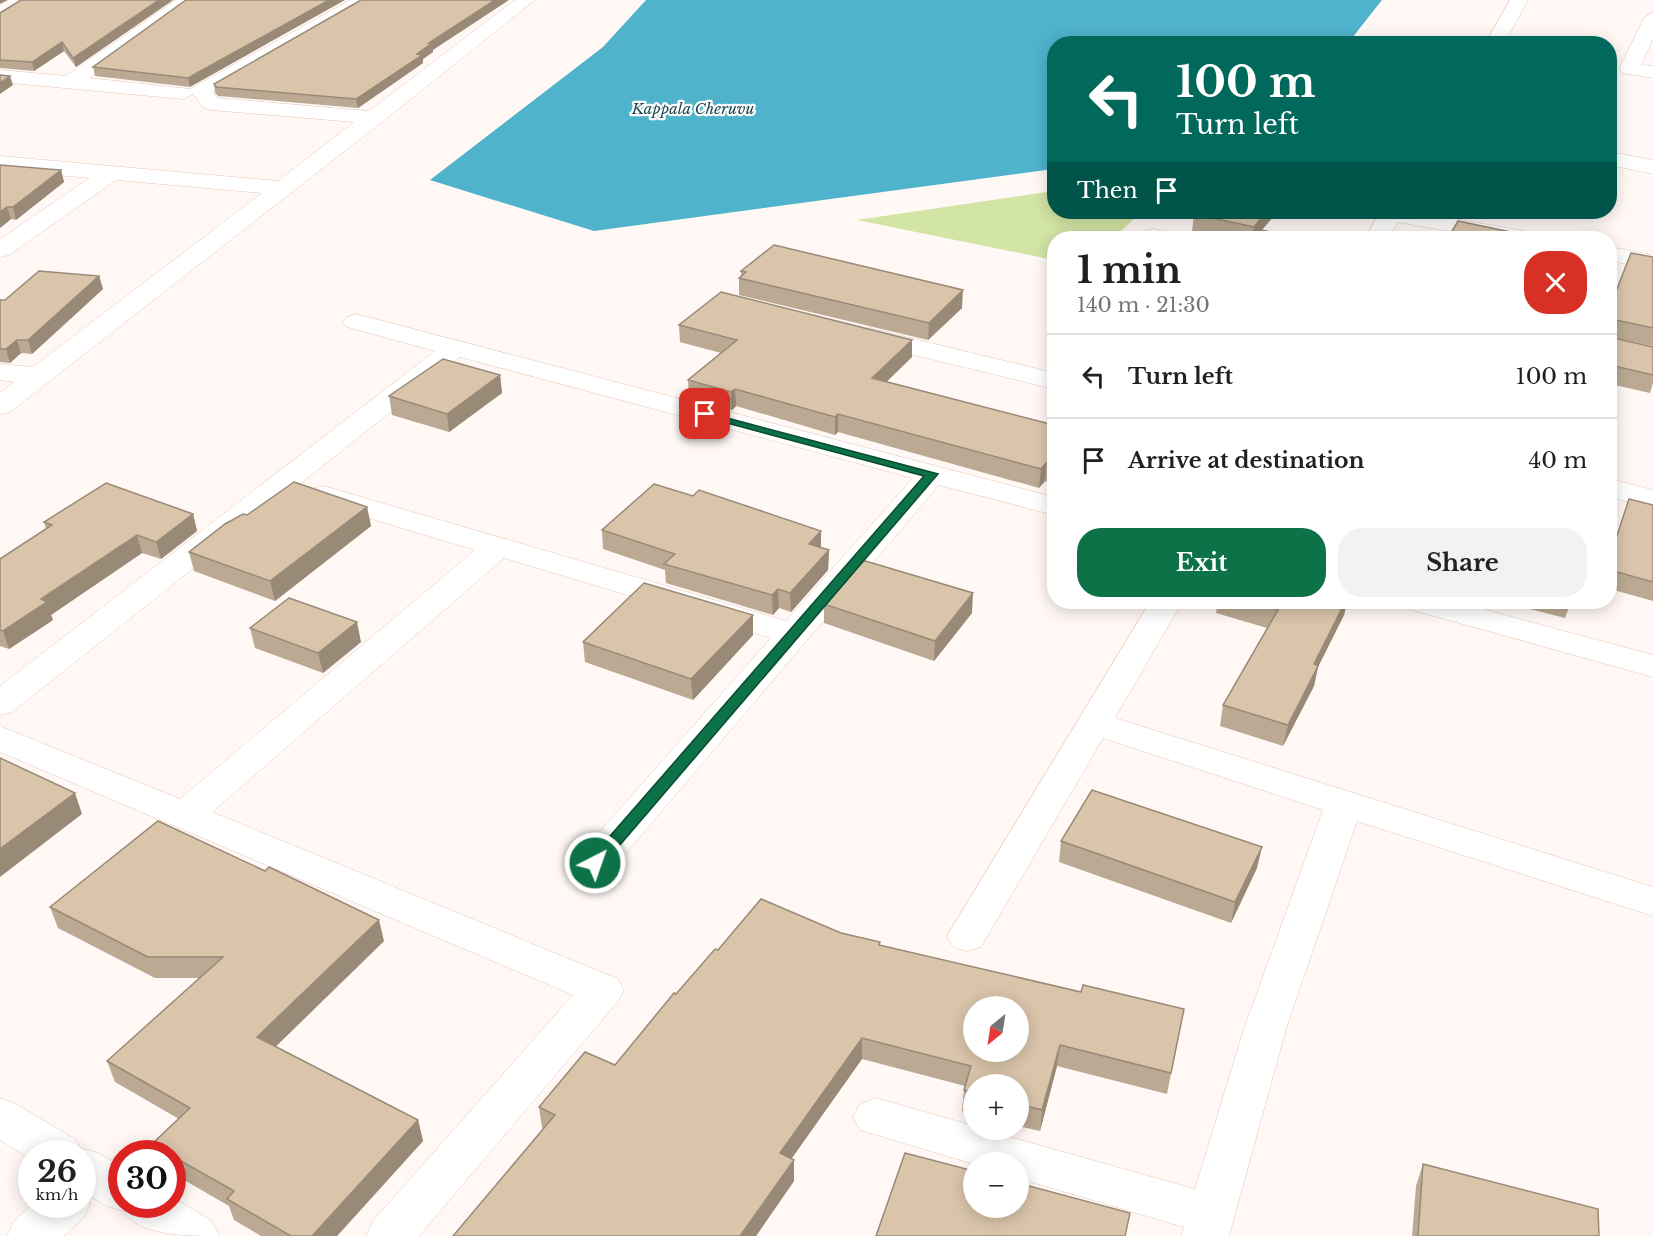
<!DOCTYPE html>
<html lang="en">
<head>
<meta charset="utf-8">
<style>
  :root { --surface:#fff; --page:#f2f2f2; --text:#202124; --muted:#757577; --line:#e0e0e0; --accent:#0d7248 }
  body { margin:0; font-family:"Libre Baskerville",serif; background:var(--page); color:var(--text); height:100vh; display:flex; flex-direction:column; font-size:22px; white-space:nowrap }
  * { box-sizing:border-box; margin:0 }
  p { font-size:20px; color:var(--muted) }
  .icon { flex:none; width:33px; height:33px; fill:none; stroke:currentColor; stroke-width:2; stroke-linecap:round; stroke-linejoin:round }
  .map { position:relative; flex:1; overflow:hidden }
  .side { position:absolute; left:1047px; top:231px; width:570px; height:378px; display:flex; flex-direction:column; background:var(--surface); border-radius:24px; box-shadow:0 3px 15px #0003 }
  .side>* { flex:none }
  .top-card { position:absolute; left:1047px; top:36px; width:570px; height:183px; border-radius:24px; box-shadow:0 3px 15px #0003; background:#00695c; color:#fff; overflow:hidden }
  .needle { width:39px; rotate:210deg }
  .tools { position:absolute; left:963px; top:996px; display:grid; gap:12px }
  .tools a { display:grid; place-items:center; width:66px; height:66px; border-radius:50%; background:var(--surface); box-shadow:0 3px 15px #0003; font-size:30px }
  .speed { position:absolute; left:18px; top:1140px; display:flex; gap:12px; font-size:30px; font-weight:700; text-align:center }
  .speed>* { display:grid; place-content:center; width:78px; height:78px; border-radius:50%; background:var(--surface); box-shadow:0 3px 15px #0003; line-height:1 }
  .speed small { font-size:15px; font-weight:400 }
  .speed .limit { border:9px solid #d22; background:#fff; color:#111 }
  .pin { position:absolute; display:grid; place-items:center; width:51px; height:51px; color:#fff; margin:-26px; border-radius:12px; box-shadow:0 3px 9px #0006 }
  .me { position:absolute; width:66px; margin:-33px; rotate:41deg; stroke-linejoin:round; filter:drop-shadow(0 0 4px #0008) }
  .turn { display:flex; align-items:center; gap:21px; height:126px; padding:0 30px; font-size:27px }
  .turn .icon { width:78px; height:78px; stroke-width:2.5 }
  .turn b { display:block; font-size:42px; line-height:51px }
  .then { display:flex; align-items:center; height:57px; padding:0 30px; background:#0003; gap:12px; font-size:22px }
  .round { display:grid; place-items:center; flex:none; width:63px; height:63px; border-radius:24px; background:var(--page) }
  .headline { display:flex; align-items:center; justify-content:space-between; height:102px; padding:0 30px }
  h1 { font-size:36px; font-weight:800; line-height:45px }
  .primary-button { display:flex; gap:12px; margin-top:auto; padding:12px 30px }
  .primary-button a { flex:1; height:69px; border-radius:24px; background:var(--accent); color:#fff; font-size:24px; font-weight:800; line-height:69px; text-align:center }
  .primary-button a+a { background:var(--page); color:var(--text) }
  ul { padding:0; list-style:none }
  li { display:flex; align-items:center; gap:18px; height:84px; padding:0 30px; border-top:2px solid var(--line) }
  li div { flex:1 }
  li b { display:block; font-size:22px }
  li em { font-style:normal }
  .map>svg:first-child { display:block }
</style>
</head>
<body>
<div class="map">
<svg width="1653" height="1236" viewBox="0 0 1653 1236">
  <rect width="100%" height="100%" fill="#fff8f5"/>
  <!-- green -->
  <path fill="#d3e5a5" d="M1054 191V212H1141L1114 238H1054V260L857 220Z"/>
  <!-- water -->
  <path fill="#4fb3cb" d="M646 0H1382L1348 43 1054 44V169L594 231 430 180 603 47Z"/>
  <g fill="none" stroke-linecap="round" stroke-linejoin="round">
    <defs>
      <g id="minor">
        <path d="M176 0H197L89 78 190 89 350 0H372L212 92 217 98 369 111 515 0H535L382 122 10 412 0 414V393L14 382 0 380V364L33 367 262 193 116 180 9 255 0 257V239L90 178 0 170V156L278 181 354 122 211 110 204 108 193 94 183 99 0 82V70L66 76Z"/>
        <path d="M1510 0H1528L1504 44H1485Z"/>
        <path d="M1653 12V38L1641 65 1653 66V78L1622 73 1619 69 1644 18Z"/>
        <path d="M1610 152 1653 160V174L1610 165Z"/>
        <path d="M1380 212H1415L1524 231 1532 233 1536 238H1487L1398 222 1389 238H1365Z"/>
        <path d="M1153 229 1161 231 1165 236 1163 238H1139L1145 231Z"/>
        <path d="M1610 247 1653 255V269L1610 261Z"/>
        <path d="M356 314 1054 497V515L939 485 609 873 595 877 581 873 576 863 581 853 771 638 504 558 212 812 618 979 624 990 618 1001 419 1236H366L373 1221 573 995 0 752V726L180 799 475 550 312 501 308 495 312 489 323 486 334 489 786 621 913 478 460 357 12 712 0 715V686L435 351 347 327 343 322 347 317Z"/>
        <path d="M870 328 1054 373V389L861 342 857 336 861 330Z"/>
        <path d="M1610 479 1653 490V508L1610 497Z"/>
        <path d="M1150 602H1182L1115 718 1653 887V916L1357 821 1286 1029 1229 1236H1181L1184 1227 1018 1178V1162L974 1164 860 1130 853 1117 860 1104 876 1098 974 1126V1130H985L1195 1189 1244 1029 1323 810 1103 738 981 947 967 951 953 947 947 936Z"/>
        <path d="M1405 602H1456L1653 655V677L1409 609Z"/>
        <path d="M0 1098 16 1104 76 1140 80 1148 98 1153 122 1167V1204H172V1197L212 1221 219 1236C188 1236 139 1236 123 1211L105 1205 84 1192 90 1204 83 1218 64 1236H7L14 1221 33 1204H82V1154H32V1160L0 1140Z"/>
      </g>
    </defs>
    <!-- minor casing -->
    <use href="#minor" stroke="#e6c6b7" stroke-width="1"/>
    <!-- minor -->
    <use href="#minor" fill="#fff" fill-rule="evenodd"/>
  </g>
  <!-- wall -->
  <g fill="#bba993">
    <path d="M173 0 76 67 64 51 34 71 0 68V13Z"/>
    <path d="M186 0 190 87 95 76 93 67Z"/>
    <path d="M433 50V52L423 59V63L358 108 218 96 215 93 214 84Z"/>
    <path d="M0 165 61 170 64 182 16 220 11 219 0 228Z"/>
    <path d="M1196 212H1277L1262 230 1302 238H1230L1192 231 1194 214Z"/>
    <path d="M1653 257V346L1614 338 1653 347V383L1650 393 1610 384V307Z"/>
    <path d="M741 271 962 308 928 340 739 295V278L741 276Z"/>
    <path d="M99 276 103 289 32 354 21 353 10 363 0 362V300H5Z"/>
    <path d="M679 325 912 357 886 382 1054 425V484L1045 481 1039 488 838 432 835 435 736 406 732 410 689 398 688 380 721 353 680 342Z"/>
    <path d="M500 375 502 393 449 432 392 415 389 396Z"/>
    <path d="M693 496 821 531V548L829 550 828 570 791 612 779 608 773 615 666 583 665 570 603 549 602 530Z"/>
    <path d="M1653 505V601L1610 589V557Z"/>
    <path d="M367 507 371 526 275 601 194 571 189 552 247 515Z"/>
    <path d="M193 514 197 531 161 559 142 553 51 615 53 620 9 649 0 646V559L46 529 44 522Z"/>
    <path d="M1218 602H1347L1344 615 1318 667 1314 686 1283 746 1220 726 1223 705 1267 628 1216 613Z"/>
    <path d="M1503 602H1571L1565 618Z"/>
    <path d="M824 604 972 613 934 661 824 623Z"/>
    <path d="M753 615V635L693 700 585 662 583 642Z"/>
    <path d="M250 628 361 642 323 673 255 648Z"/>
    <path d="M1061 841 1257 868 1231 923 1059 862Z"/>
    <path d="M50 907 384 941 275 1047 418 1120 423 1141 337 1236H261L234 1220 229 1206 172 1173V1154H156L152 1144 179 1119 115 1082 107 1061 200 978H155L58 928Z"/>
    <path d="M841 933 880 945 1081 992 1184 1009 1167 1094 1057 1066 1040 1131 1018 1126V1084H974V1114L962 1111 964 1090 965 1086 862 1059 791 1159 794 1181 756 1236H453L543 1129 542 1128 539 1107 615 1065 676 994 718 950Z"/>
    <path d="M1423 1164 1599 1236H1412L1416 1186Z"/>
  </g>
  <!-- shaded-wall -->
  <g fill="#998a78">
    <path d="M0 0H8L0 4Z"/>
    <path d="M159 0H173L76 67 73 58Z"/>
    <path d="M329 0H345L190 87 188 78Z"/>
    <path d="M495 0H509L433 50V52L423 59V63L358 108 356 99 417 54 429 43Z"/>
    <path d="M62 42 64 51 34 71 32 62Z"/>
    <path d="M10 76 13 85 0 94V83Z"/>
    <path d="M61 170 64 182 16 220 13 207Z"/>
    <path d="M7 207 11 219 0 228V212Z"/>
    <path d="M1266 212H1277L1255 238H1252L1254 227Z"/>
    <path d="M99 276 103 289 32 354 28 340Z"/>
    <path d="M963 290 962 308 928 340 929 323Z"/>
    <path d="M17 340 21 353 10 363 6 349Z"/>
    <path d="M912 340V357L872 396V378Z"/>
    <path d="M500 375 502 393 449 432 447 414Z"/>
    <path d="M735 389 736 406 732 410 731 392Z"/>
    <path d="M838 414V432L835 435V417Z"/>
    <path d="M1046 463 1045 481 1039 488 1041 469Z"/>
    <path d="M367 507 371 526 275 601 270 581Z"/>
    <path d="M193 514 197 531 161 559 156 542Z"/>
    <path d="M821 531V550L809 544Z"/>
    <path d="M137 535 142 553 51 615 53 620 9 649 3 631 41 599Z"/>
    <path d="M829 550 828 570 791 612 790 593Z"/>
    <path d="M778 589 779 608 773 615 772 595Z"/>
    <path d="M973 593 972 613 934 661 935 641Z"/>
    <path d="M1345 602H1347L1344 615 1318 667 1314 686 1283 746 1288 725 1314 664Z"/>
    <path d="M753 615V635L693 700 691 679Z"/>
    <path d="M357 622 361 642 323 673 318 653Z"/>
    <path d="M75 793 82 814 0 877V849Z"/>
    <path d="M1262 847 1257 868 1231 923 1235 902Z"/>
    <path d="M379 920 384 941 263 1059 257 1037Z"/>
    <path d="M862 1038V1059L780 1175V1153Z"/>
    <path d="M1060 1045 1057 1066 1040 1131 1042 1110Z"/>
    <path d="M418 1120 423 1141 337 1236H312Z"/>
    <path d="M794 1160V1181L756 1236H740Z"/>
  </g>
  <!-- building -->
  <g fill="#dac5ab" stroke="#998a78" stroke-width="1.5" fill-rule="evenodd">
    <path d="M21 0H159L73 58 62 42 32 62 0 60V13Z"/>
    <path d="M186 0H329L188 78 93 67Z"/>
    <path d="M361 0H495L429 43H432L417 54 422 55 356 99 216 87 214 84Z"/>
    <path d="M0 75 10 76 0 83Z"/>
    <path d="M0 165 61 170 13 207H7L0 212Z"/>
    <path d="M1196 212H1266L1254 227 1194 214Z"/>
    <path d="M1458 221 1511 232 1507 238H1448Z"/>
    <path d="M1261 230 1302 238H1254Z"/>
    <path d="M774 245 963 290 929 323 739 278 746 272 741 271Z"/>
    <path d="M1631 253 1653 257V328L1616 320 1613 322V338L1653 347V375L1610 365V307Z"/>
    <path d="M39 271 99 276 28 340H17L6 349H0V300H5Z"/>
    <path d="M721 292 912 340 872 378 1054 425V465L1046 463 1041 469 838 414 835 417 735 389 731 392 688 380 737 340 679 325Z"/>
    <path d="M443 359 500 375 447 414 389 396Z"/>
    <path d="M294 482 367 507 270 581 189 552 225 524 243 514 247 515Z"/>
    <path d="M106 483 193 514 156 542 137 535 41 599 47 602 3 631 0 630V559L52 525 44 522Z"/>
    <path d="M654 484 693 496 699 490 821 531 809 544 829 550 790 593 778 589 772 595 664 564 675 554 602 530Z"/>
    <path d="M1629 499 1653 505V582L1610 570V557Z"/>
    <path d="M862 560 973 593 935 641 824 604Z"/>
    <path d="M644 583 753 615 691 679 583 642Z"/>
    <path d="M289 598 357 622 318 653 250 628Z"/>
    <path d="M1249 602H1345L1314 664 1318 666 1288 725 1223 705 1278 610Z"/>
    <path d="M0 758 75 793 0 849Z"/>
    <path d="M1092 790 1262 847 1235 902 1061 841Z"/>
    <path d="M158 821 265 871 269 867 379 920 257 1037 418 1120 312 1236H291L227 1199 234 1191 172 1156V1154H168L152 1144 190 1108 107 1061 223 957H148L50 907Z"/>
    <path d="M761 899 841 933 880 942 879 945 1081 992 1083 985 1184 1009 1171 1073 1060 1045 1042 1110 1018 1104V1084H974V1093L964 1090 971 1066 862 1038 780 1153 794 1160 740 1236H453L555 1115 539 1107 585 1052 615 1065 674 993 676 994 715 949 718 950ZM974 1006H1018V1052H974Z"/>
    <path d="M905 1153 974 1171V1208H1018V1183L1130 1213 1125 1236H876Z"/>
    <path d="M1423 1164 1598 1209 1599 1236H1418Z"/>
  </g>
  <!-- route -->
  <path fill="#0d7248" stroke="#084a2f" stroke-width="1.5" d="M701 411 938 474 601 867H590L587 863 590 859 924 476 701 416Z"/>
  <g text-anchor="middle" stroke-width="4.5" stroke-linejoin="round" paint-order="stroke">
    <!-- far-water labels -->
    <g font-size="15" font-style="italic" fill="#1c4853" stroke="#fff">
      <text x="693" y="114">Kappala Cheruvu</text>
    </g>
  </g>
</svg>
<div class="tools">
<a><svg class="needle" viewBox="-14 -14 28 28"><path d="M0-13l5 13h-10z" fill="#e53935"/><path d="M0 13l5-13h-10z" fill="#757577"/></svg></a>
<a>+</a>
<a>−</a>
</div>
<div class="speed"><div>26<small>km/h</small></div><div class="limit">30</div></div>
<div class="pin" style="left:705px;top:414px;background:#d93025"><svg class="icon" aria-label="arrive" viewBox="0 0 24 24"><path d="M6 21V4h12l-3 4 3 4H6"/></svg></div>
<svg class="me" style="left:595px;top:863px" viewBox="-20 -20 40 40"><circle r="17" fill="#0d7248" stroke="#fff" stroke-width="3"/><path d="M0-11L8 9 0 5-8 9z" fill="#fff"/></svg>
<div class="top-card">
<div class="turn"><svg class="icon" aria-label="left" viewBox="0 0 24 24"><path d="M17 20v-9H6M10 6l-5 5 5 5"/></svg><div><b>100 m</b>Turn left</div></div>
<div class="then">Then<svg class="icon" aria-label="arrive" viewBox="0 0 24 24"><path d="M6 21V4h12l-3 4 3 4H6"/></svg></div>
</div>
<section class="side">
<div class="headline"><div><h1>1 min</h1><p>140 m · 21:30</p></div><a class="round" style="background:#d93025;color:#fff"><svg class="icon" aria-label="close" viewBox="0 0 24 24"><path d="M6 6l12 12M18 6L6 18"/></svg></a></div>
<ul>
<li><svg class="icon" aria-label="left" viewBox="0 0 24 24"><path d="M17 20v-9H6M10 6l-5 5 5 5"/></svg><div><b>Turn left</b></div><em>100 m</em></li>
<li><svg class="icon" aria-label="arrive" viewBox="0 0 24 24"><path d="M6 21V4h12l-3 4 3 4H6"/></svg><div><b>Arrive at destination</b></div><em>40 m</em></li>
</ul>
<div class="primary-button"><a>Exit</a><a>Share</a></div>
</section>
</div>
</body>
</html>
